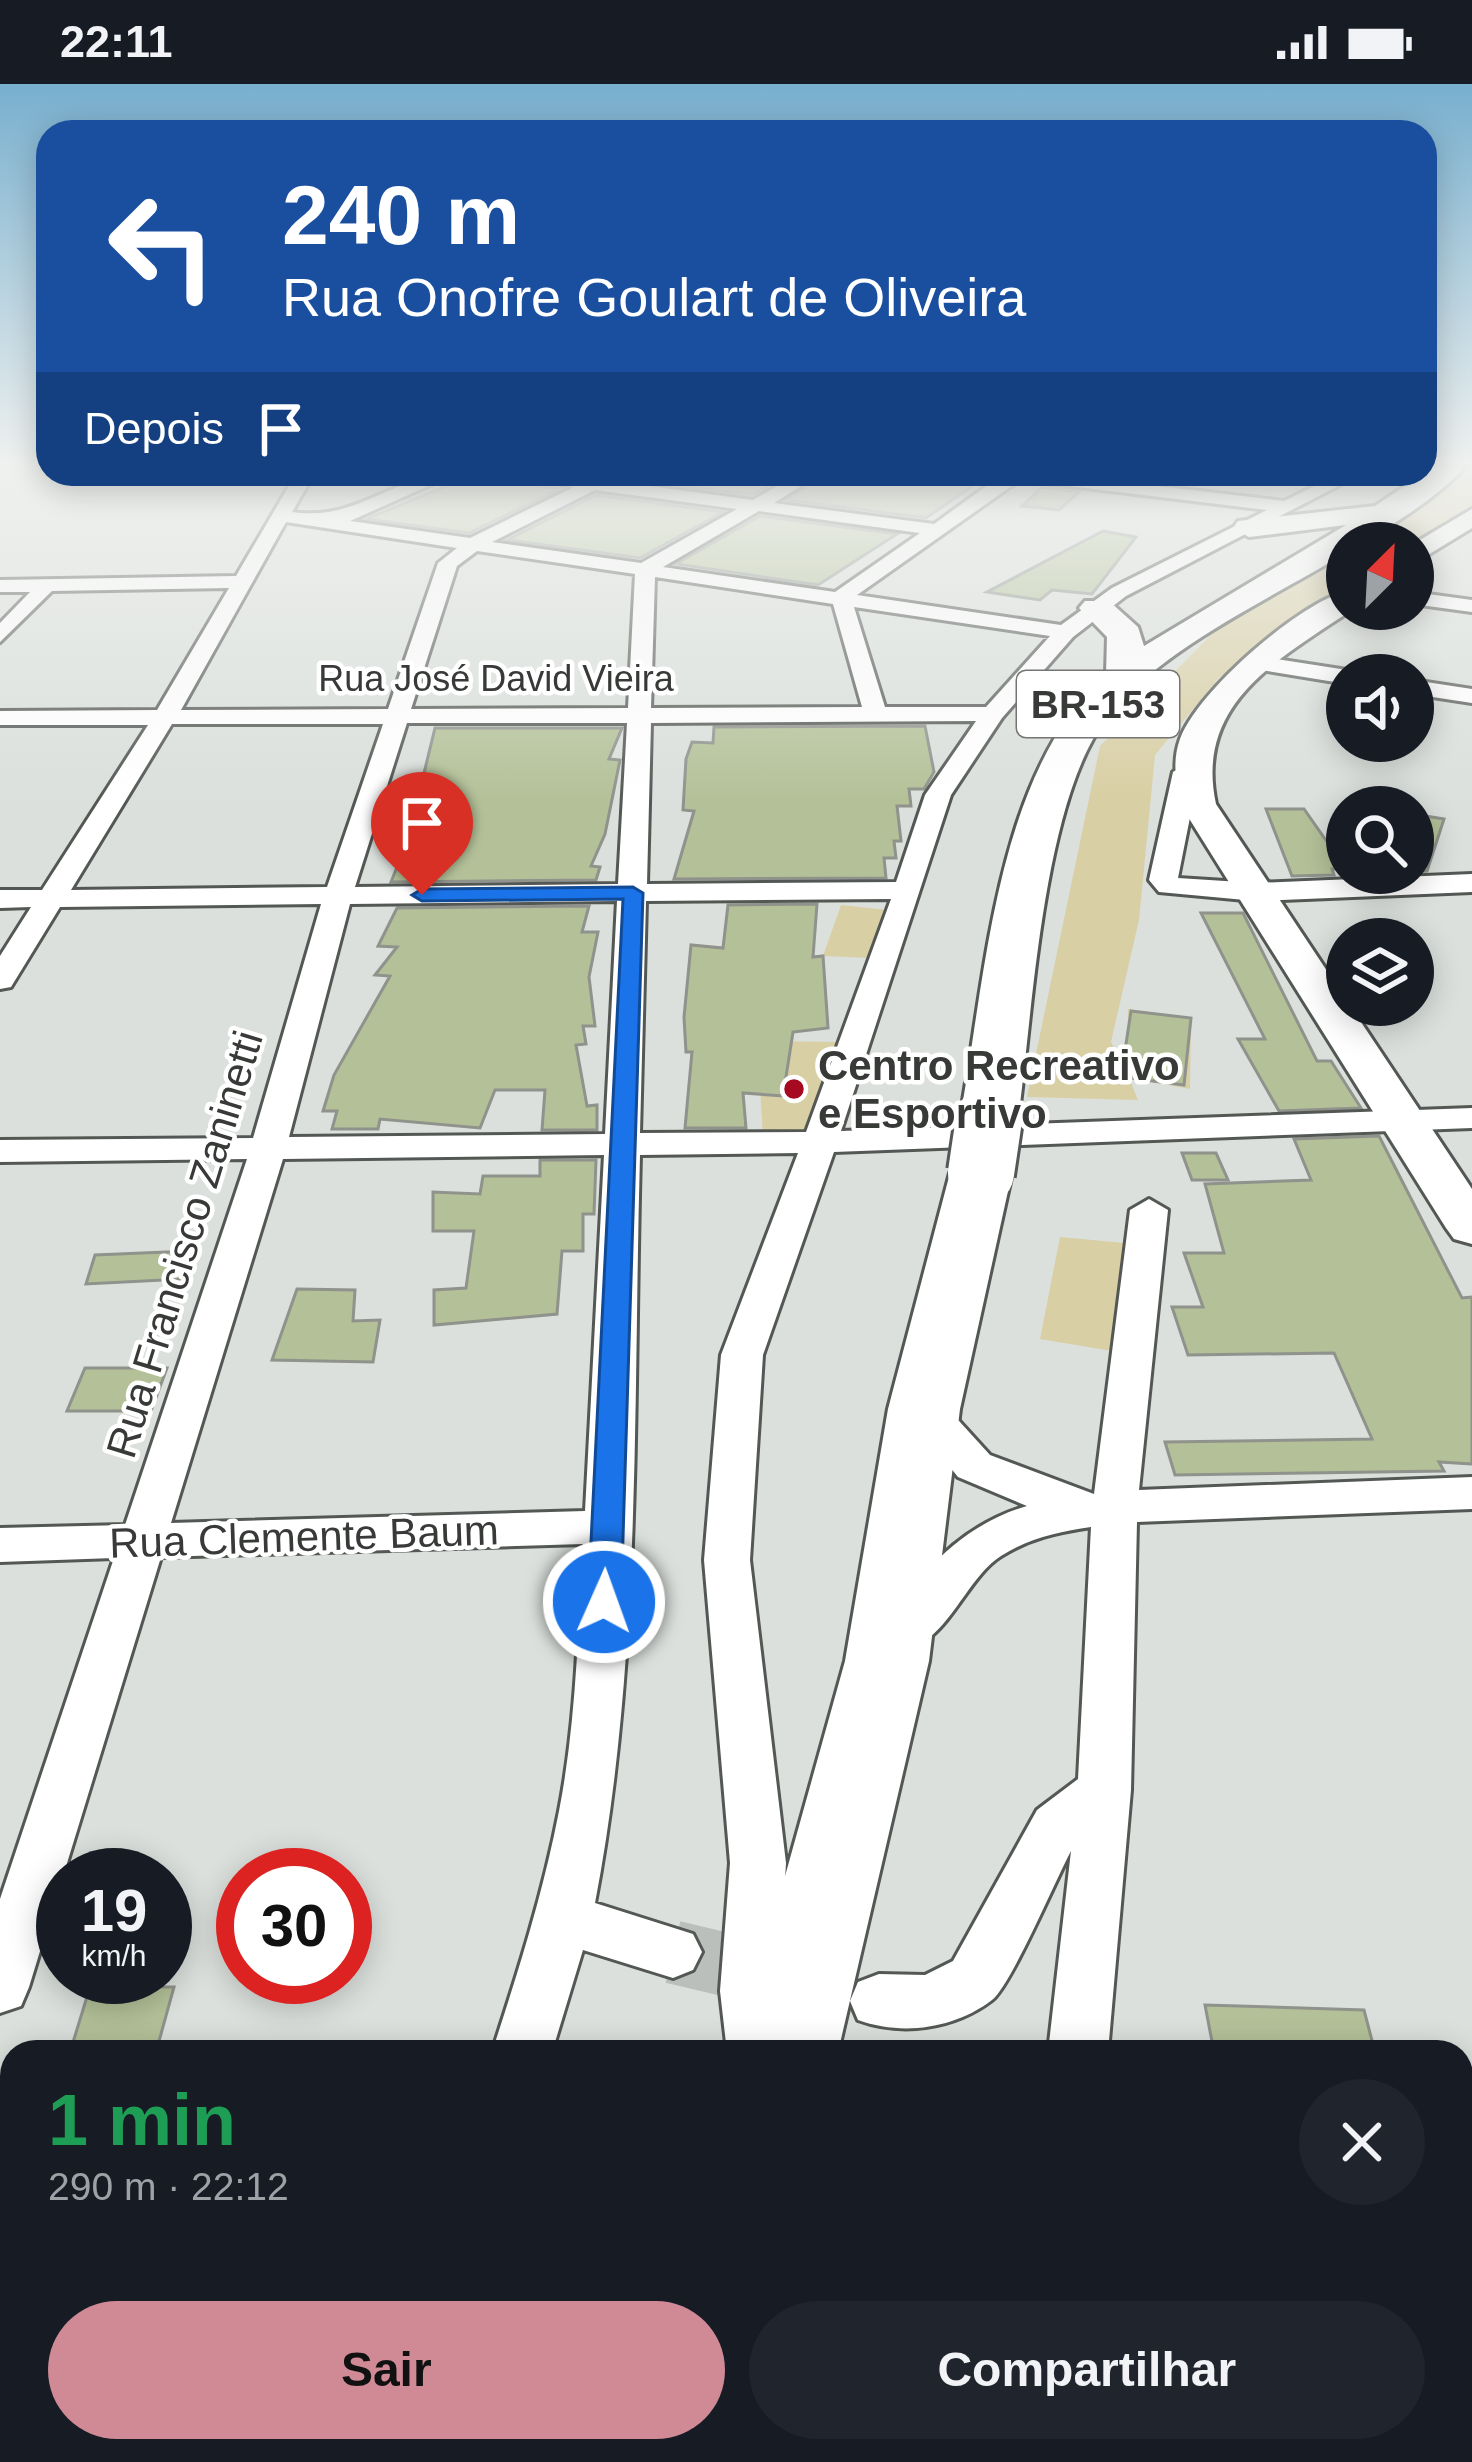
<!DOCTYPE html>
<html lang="pt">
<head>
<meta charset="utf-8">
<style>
  :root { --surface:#171b24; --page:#20242c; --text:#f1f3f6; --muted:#9ea1a6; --accent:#cf8a96 }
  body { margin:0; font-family:Helvetica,sans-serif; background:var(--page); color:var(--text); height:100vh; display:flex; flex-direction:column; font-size:45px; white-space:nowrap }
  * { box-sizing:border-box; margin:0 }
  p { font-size:39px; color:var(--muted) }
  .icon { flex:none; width:66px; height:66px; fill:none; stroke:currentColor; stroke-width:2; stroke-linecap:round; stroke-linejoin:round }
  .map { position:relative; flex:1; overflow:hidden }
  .drawer { position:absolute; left:0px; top:1956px; width:1473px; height:423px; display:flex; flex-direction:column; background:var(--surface); border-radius:36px 36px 0 0; box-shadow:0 6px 30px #0003 }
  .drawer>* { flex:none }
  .hud { position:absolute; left:36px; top:36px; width:1401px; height:366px; border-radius:36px; box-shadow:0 6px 30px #0003; background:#1a4fa0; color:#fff; overflow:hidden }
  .needle { width:78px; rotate:24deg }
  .buttons { position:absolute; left:1326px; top:438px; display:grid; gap:24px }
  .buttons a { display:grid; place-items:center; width:108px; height:108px; border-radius:50%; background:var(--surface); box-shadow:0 6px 30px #0003; font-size:60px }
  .speed { position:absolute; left:36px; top:1764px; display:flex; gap:24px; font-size:60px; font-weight:700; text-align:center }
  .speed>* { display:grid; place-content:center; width:156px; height:156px; border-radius:50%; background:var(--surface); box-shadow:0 6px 30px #0003; line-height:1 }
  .speed small { font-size:30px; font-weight:400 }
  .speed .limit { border:18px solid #d22; background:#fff; color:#111 }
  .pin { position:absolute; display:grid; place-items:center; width:102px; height:102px; color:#fff; margin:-123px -51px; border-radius:50% 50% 50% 0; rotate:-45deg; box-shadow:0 0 12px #0007 }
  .pin .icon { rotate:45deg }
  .me { position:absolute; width:132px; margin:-66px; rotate:2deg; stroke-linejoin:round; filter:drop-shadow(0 0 9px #0008) }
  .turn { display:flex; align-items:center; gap:42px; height:252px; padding:0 48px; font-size:54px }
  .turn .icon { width:156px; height:156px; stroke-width:2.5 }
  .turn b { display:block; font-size:84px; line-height:102px }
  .then { display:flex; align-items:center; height:114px; padding:0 48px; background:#0003; gap:24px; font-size:45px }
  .round { display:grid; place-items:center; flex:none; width:126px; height:126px; border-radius:63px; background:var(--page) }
  .summary { display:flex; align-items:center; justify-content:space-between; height:204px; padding:0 48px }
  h1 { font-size:72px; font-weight:600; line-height:90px; color:#1e9e55 }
  .cta { display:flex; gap:24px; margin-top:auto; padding:24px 48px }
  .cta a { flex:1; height:138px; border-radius:72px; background:var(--accent); color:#111; font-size:48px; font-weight:600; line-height:138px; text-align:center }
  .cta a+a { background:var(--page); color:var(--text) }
  .status { display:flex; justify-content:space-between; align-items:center; height:84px; padding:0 60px; background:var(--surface); direction:ltr }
  .status svg { height:33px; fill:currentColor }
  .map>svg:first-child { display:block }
</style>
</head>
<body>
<div class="status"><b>22:11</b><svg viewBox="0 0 49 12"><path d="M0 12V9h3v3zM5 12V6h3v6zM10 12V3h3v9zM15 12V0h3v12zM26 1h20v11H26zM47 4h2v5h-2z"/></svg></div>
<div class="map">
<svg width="1472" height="2378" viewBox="0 0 1472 2378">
  <rect width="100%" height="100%" fill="#dbe0dc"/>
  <!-- green -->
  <g fill="#d9cfa4">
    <path d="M1472 389V422L1413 461 1362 459Z"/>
    <path d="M1347 468V506L1219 594 1155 671 1139 836 1111 958 1128 990V925L1191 934 1190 1005 1129 994 1138 1016 1027 1013 1100 662 1219 543Z"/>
    <path d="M841 821 888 826 870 874 823 872Z"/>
    <path d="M757 957 845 958 812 1053 763 1052Z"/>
    <path d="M1060 1153 1135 1160 1124 1269 1040 1255Z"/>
  </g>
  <!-- building -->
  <g fill="#b4c198" stroke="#90928c" stroke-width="3">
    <path d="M650 390H789L752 411 639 396Z"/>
    <path d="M824 390H990L926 434 787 416Z"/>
    <path d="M471 392 560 405 469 449 366 435Z"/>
    <path d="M1042 403 1079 408 1059 426 1022 422Z"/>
    <path d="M596 411 723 428 640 474 507 456Z"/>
    <path d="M760 432 897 450 818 501 676 480Z"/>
    <path d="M1103 447 1136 453 1092 510 1052 506 1040 516 987 508Z"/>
    <path d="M925 642 934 688 924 705H909L911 722H897L901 757H894L896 774H884L886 794 674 795 694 727 683 726 686 675 692 658 713 659 714 643Z"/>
    <path d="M435 644H622L609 675 620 676 605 750 591 782 600 783 596 796 391 798 420 726H415Z"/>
    <path d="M1266 725H1304L1346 785H1332L1334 791 1292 792Z"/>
    <path d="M1413 730 1444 735 1427 787 1413 788Z"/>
    <path d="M817 820 813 873 823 872 828 944 793 948 783 1012 743 1009 746 1044H685L692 968H686L684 933 691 861 723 864 728 821Z"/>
    <path d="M589 822 582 848H598L589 893 595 942H583L586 960 576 961 587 1022 597 1021V1046H542L545 1006H495L480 1044 380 1035 378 1045H332L337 1027H323L334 991 390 892 375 891 397 863 378 862 397 824Z"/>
    <path d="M1201 829H1243L1317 977H1331L1361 1024 1279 1027 1238 955H1265Z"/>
    <path d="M1131 927 1191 934 1184 1001 1121 993Z"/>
    <path d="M1379 1052 1462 1214 1472 1213V1380L1439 1378 1444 1387 1175 1391 1165 1358 1372 1355 1334 1269 1188 1271 1172 1223H1203L1184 1169H1224L1205 1100 1311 1096 1294 1055Z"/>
    <path d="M1182 1069H1216L1228 1096H1192Z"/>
    <path d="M540 1076H596L594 1130H583V1167H562L557 1230 434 1241V1206L466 1204 474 1147H433V1108L480 1110 483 1092H540Z"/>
    <path d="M189 1167 182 1195 86 1200 95 1171Z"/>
    <path d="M297 1205 355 1206 353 1237 380 1236 373 1278 272 1276Z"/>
    <path d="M85 1284H167L151 1327H67Z"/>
    <path d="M90 1903H174L156 1968H70Z"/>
    <path d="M1205 1921 1364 1926 1375 1968H1214Z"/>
  </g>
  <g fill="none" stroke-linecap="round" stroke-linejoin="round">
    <!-- street-tunnel -->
    <path stroke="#babfbb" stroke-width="63" stroke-dasharray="63 32" stroke-linecap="butt" d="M673 1868 773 1892"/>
    <defs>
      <g id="street">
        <path d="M296 390H314L292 428C358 438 393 390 455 390L350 437 470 454 574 403 509 390 591 394 622 390 612 397 753 416 798 390H820L774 419 934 440 1003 390H1055L1284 417 1339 390H1361L1126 512 1073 553 1002 634 951 711 841 1047 1472 1024V1044L834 1068 763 1271 750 1476 786 1779 778 1907 787 1968H727L720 1907 730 1779 704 1476 721 1271 798 1069 640 1071C633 1320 642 1574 595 1819L693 1850 702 1868 693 1886 673 1894 583 1866 552 1968H492C518 1888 543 1810 559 1727 576 1640 578 1549 583 1460L161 1473 29 1903 21 1922 0 1929V1815L114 1474 0 1478V1444L125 1441 247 1075 0 1078V1056L253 1054 321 820 60 823 11 903 0 905V872L31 823 0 824V806H42L148 641H0V627L157 626 229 504 52 507 0 558V539L30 508H0V496L236 492ZM1020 396 1267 426 1112 504 1061 541 857 511ZM595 406 737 425 641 479 492 458ZM759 427 920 449 835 508 663 483ZM286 438 457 464 438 479 388 625 181 626ZM477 467 635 490 628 624 411 625 457 482ZM655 493 833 520 862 623 651 624ZM854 523 1050 552 986 623H885ZM976 637 925 711 896 798 647 800 651 639ZM407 639H627L618 800 355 803ZM172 640H383L327 803 71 806ZM891 815 806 1048 640 1049 646 817ZM617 817 605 1050 289 1053 350 820ZM604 1071 585 1427 171 1439 283 1075Z"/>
        <path d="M1413 508 1472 516V528L1413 520Z"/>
        <path d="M1257 572 1347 586 1357 591H1347V600L1249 584 1246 579Z"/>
        <path d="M1413 596 1472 605V619L1413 610Z"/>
        <path d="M1186 680 1199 688 1178 794 1256 799 1472 790V808L1256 817 1159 808 1149 796 1173 688Z"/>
        <path d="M1149 1115 1168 1126 1139 1406 1472 1393V1425L1137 1438 1131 1706 1108 1968H1048L1071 1767C1056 1795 1011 1901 992 1916 954 1945 902 1952 858 1936L850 1917 858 1898 879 1890 925 1891 953 1877 1037 1726 1078 1695 1091 1443C1058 1448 1029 1454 1001 1472 962 1496 941 1577 891 1561L884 1548C916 1490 962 1441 1027 1422L958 1393 903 1325 909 1315H939L990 1371 1094 1410 1130 1126Z"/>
        <rect x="1461" y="2068" width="11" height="62"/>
        <rect x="0" y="2156" width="12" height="66"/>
        <path d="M358 2367H430L426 2378H354Z"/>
        <path d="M1019 2367H1091L1090 2378H1018Z"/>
        <path d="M1334 2367H1406L1410 2378H1338Z"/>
      </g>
      <g id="secondary">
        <path d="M1472 425V444L1413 480V460Z"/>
        <path d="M1347 507V525H1353C1280 575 1194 618 1216 720L1472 1105V1160L1454 1155 1446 1144 1180 720C1176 698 1172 677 1180 655 1197 608 1299 519 1347 507Z"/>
      </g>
      <g id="highway">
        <path d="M1433 383H1465C1447 405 1374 459 1347 459V468C1273 514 1158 565 1106 635 1043 718 1033 923 1019 1028L1011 1040 990 1046 969 1040 961 1028C986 890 996 689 1106 590L1107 553 1079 524 1085 517H1109L1138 543 1144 562 1346 441 1249 453 1233 444 1238 437 1375 422Z"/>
        <path d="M981 1071 1003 1076 1012 1089 960 1325 929 1577 838 1968H736L845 1577 888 1325 950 1089 959 1076Z"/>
        <path d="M644 2367H764L762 2378H642Z"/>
      </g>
    </defs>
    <!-- street casing -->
    <use href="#street" stroke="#545854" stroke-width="6"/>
    <!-- secondary casing -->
    <use href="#secondary" stroke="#545854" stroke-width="6"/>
    <!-- highway casing -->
    <use href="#highway" stroke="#545854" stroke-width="6"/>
    <!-- street -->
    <use href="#street" fill="#fff" fill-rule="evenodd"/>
    <!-- secondary -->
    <use href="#secondary" fill="#fff" fill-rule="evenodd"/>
    <!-- highway -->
    <use href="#highway" fill="#fff" fill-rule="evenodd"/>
    <defs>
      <path id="highway-bridge-far1" d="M989 1038 990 1028"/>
      <path id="highway-bridge" d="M981 1089 989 1035"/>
    </defs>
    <!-- highway-bridge-far1 casing -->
    <use href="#highway-bridge-far1" stroke="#545854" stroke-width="57" stroke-linecap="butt"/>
    <!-- highway-bridge casing -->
    <use href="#highway-bridge" stroke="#545854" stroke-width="72" stroke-linecap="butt"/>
    <!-- highway-bridge-far1 -->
    <use href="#highway-bridge-far1" stroke="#fff" stroke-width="52"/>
    <!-- highway-bridge -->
    <use href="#highway-bridge" stroke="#fff" stroke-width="66"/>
  </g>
  <!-- sky -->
  <linearGradient id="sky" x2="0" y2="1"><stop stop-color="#78afce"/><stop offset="0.53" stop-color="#eff1ef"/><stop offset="1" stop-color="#eff1ef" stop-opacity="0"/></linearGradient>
  <rect width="1472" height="716" fill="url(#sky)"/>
  <!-- route -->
  <path fill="#1a73e8" stroke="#114b97" stroke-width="3" d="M633 803 643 809 621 1518 604 1530 588 1518 623 815 422 817 412 811 422 805Z"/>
  <!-- markers -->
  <circle fill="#a50a20" stroke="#fff" stroke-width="4.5" cx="794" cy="1005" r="12"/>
  <g text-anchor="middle" stroke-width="9" stroke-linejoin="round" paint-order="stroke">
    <!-- far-street labels -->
    <g font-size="36" fill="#383a38" stroke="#fff">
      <text x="496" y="607">Rua José David Vieira</text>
    </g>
    <!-- shield labels -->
    <rect fill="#fff" stroke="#747574" stroke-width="3" x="1017" y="587" width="162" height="66" rx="9"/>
    <g font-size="39" font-weight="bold" fill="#383a38">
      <text x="1098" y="634">BR-153</text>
    </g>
    <!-- poi labels -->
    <g font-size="42" font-weight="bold" fill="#383a38" stroke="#fff" text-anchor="start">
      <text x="818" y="996">Centro Recreativo<tspan x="818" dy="48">e Esportivo</tspan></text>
    </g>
    <!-- street labels -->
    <g font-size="42" fill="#383a38" stroke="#fff">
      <text transform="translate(184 1160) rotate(-73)" y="15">Rua Francisco Zaninetti</text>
      <text transform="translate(304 1452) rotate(-2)" y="15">Rua Clemente Baum</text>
    </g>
  </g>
</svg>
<div class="buttons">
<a><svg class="needle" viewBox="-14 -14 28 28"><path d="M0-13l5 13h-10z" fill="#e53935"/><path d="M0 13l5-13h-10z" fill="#9ea1a6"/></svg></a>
<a><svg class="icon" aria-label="sound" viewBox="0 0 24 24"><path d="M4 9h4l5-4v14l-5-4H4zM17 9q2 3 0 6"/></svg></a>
<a><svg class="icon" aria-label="search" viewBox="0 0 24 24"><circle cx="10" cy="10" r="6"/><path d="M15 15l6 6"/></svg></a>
<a><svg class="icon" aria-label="layers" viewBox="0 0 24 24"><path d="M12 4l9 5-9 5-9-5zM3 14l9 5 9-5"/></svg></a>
</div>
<div class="speed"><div>19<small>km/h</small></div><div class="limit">30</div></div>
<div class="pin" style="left:422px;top:811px;background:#d93025"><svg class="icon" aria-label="arrive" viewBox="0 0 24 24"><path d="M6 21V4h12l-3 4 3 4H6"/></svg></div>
<svg class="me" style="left:604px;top:1518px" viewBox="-20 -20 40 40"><circle r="17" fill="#1a73e8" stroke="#fff" stroke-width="3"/><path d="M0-11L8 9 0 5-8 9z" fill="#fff"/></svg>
<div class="hud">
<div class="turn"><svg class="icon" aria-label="left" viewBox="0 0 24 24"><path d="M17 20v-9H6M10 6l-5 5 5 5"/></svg><div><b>240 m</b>Rua Onofre Goulart de Oliveira</div></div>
<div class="then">Depois<svg class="icon" aria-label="arrive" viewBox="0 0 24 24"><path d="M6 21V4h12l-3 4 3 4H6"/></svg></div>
</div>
<section class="drawer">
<div class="summary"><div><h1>1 min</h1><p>290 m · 22:12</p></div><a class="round"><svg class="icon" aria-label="close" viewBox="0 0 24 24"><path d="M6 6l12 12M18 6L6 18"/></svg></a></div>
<div class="cta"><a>Sair</a><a>Compartilhar</a></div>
</section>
</div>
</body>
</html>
